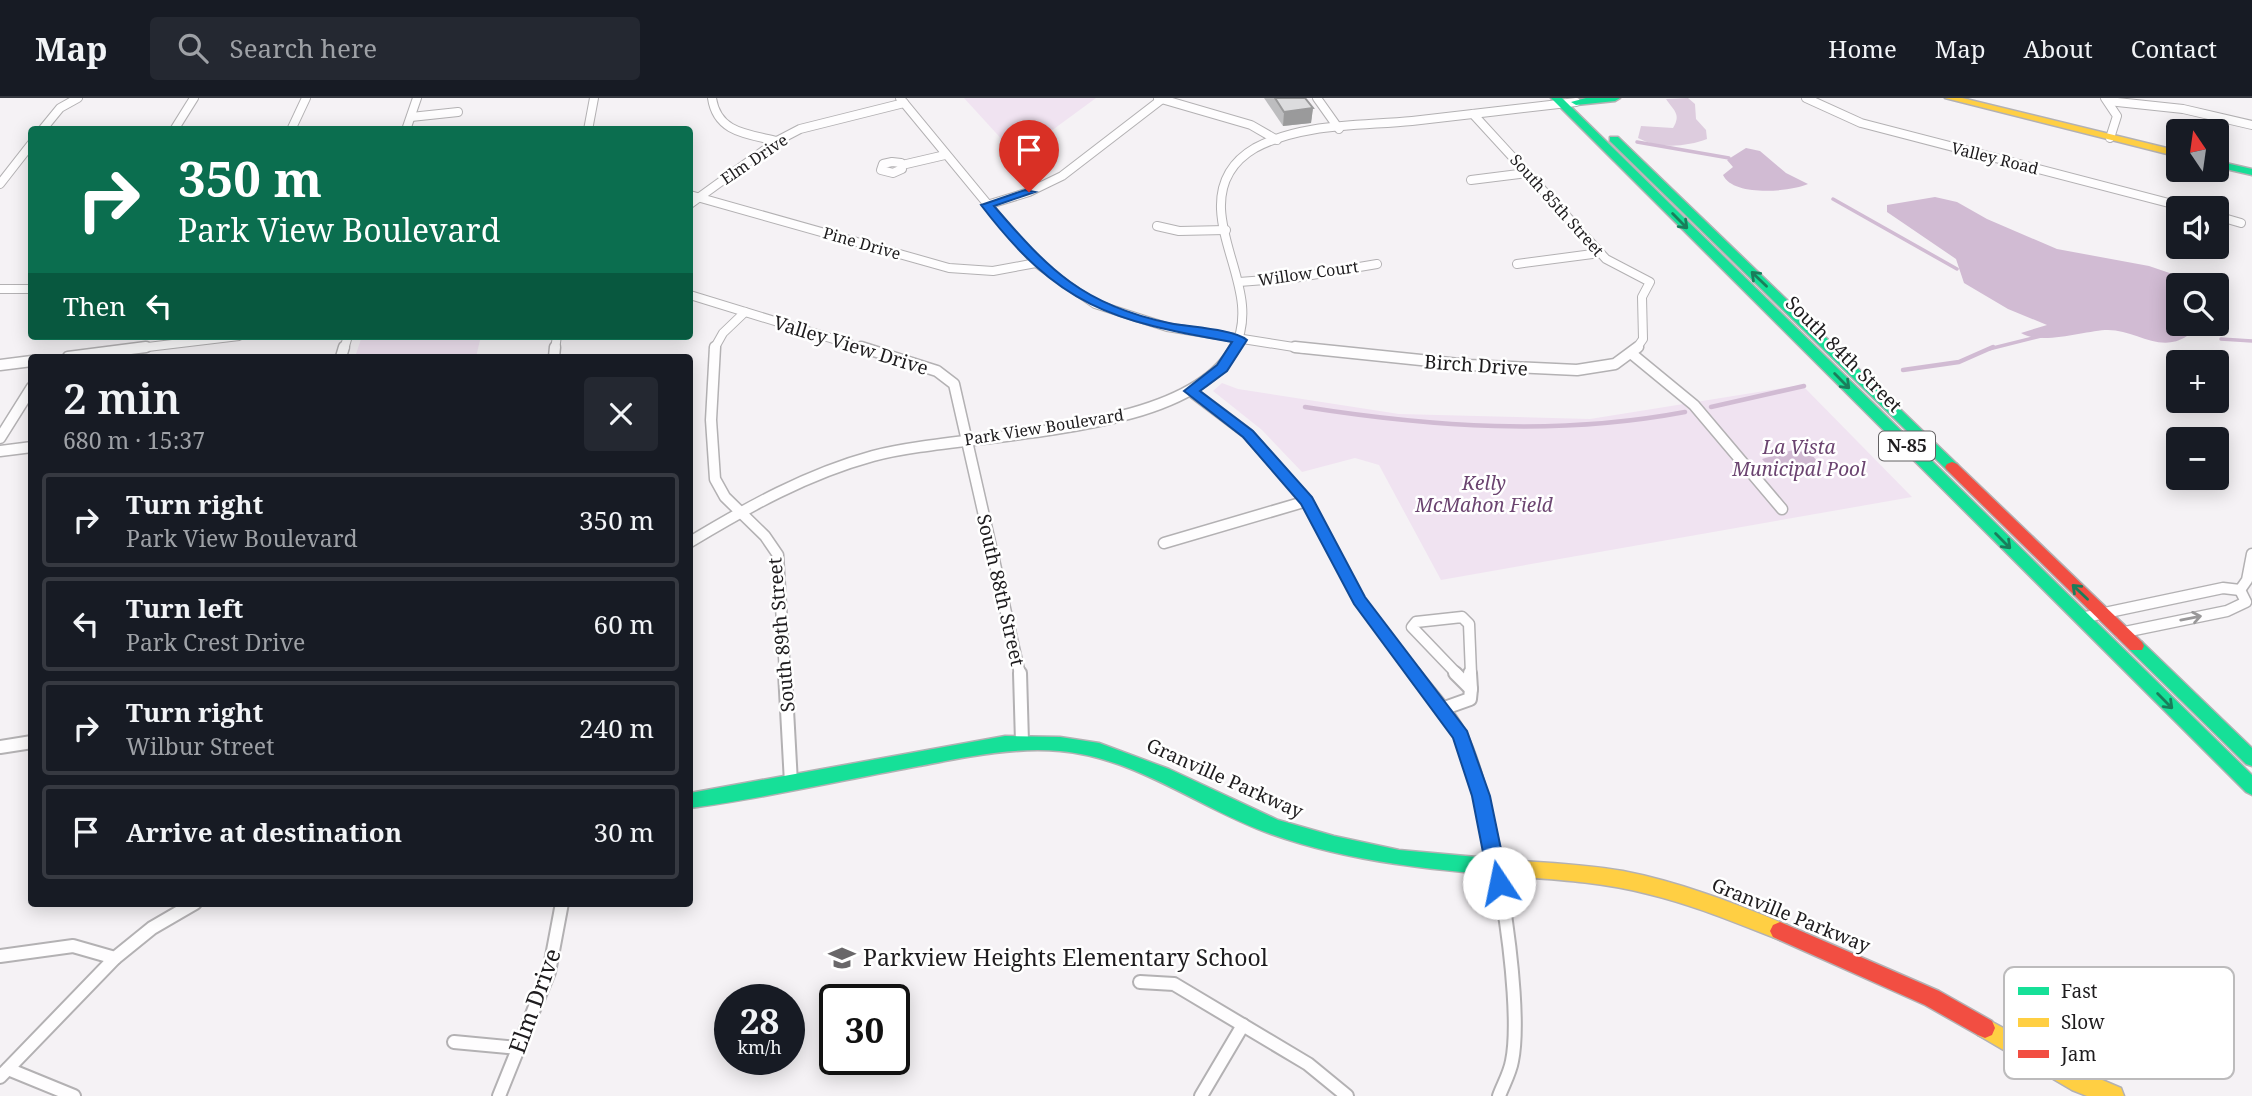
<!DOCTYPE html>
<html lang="en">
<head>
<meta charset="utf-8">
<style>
  :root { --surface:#171b24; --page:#242831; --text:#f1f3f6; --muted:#9ea1a6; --line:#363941 }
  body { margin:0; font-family:"Noto Serif",serif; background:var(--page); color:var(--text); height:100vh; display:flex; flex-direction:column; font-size:26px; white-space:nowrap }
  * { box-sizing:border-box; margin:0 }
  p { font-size:23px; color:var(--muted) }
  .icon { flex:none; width:38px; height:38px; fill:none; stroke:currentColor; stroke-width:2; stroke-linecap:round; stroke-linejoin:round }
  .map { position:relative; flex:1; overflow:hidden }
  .panel { position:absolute; left:28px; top:256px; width:665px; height:553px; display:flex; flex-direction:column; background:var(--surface); border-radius:7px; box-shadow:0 4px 18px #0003 }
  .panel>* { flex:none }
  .banner { position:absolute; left:28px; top:28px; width:665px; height:214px; border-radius:7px; box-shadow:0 4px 18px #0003; background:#0b6e4f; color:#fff; overflow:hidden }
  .needle { width:46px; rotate:347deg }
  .buttons { position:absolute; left:2166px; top:21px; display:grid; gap:14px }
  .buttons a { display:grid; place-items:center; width:63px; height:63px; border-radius:7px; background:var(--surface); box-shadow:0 4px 18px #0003; font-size:35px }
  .speed { position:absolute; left:714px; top:886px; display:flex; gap:14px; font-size:35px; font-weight:700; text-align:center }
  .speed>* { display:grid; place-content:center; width:91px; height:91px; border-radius:50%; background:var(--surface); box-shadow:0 4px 18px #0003; line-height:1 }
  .speed small { font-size:18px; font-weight:400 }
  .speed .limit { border:4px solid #111; border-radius:10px; background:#fff; color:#111 }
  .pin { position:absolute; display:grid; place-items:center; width:60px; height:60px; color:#fff; margin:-72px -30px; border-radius:50% 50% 50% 0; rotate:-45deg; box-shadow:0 0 7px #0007 }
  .pin .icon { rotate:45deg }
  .me { position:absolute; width:77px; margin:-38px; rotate:349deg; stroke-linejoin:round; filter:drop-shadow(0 0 5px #0008) }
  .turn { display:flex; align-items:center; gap:24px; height:147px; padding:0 35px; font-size:32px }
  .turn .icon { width:91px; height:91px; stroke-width:2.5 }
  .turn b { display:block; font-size:49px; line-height:60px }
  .then { display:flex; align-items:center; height:66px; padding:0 35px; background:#0003; gap:14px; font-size:26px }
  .round { display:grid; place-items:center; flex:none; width:74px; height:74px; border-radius:7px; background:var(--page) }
  .overview { display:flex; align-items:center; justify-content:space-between; height:119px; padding:0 35px }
  h1 { font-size:42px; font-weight:600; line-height:52px }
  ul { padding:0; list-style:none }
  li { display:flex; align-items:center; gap:21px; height:94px; margin:0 14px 10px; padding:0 21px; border:4px solid var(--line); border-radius:7px }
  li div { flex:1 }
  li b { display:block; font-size:26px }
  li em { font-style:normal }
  header { display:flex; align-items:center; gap:42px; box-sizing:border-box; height:98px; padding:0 35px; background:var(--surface); border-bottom:2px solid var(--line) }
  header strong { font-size:33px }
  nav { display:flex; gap:38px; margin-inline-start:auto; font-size:24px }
  .search { width:490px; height:63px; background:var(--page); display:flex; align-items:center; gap:18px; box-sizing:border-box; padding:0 24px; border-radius:7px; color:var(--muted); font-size:26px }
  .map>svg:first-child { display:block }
</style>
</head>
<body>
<header>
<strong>Map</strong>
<div class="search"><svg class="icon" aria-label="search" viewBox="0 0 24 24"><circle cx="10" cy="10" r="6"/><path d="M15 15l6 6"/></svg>Search here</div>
<nav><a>Home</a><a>Map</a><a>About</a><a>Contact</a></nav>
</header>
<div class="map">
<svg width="2252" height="998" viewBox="0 0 2252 998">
  <rect width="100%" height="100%" fill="#f5f2f5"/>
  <!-- green -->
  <g fill="#f0e3f1">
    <path d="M964 0H1096L1017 58Z"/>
    <path d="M362 238H481L476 259H355Z"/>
    <path d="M1222 285 1238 291 1399 316 1590 321 1802 287 1912 399 1441 482 1379 367 1355 360 1302 374 1262 332 1213 293Z"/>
  </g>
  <!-- forest -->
  <path fill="#ddccde" d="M1688 0 1695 6 1696 21 1706 32 1707 41C1686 49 1658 51 1638 40L1641 28 1673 30C1682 16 1673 12 1666 1Z"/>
  <!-- water -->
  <g fill="#d1bbd3">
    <path d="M1746 50 1760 53 1786 75 1808 86C1790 94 1733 99 1723 77L1733 69 1727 62Z"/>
    <path d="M1935 99 1957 104 1987 121 2057 151 2149 168 2205 187H2179V226H2183L2181 233 2187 238C2160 256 2136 232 2108 232 2086 232 2042 248 2021 235L2047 227 2008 211 1964 185 1956 161 1887 114V107Z"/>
    <path d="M1793 352 1810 355 1818 364 1811 370 1773 373 1762 361Z"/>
  </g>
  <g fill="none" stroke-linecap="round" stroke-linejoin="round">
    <!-- stream-far1 -->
    <g stroke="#d1bbd3" stroke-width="3.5">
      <path d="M1637 44 1729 60"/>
      <path d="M1833 101 1957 171"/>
      <path d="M2221 241 2252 243"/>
      <path d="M1989 251 2041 238"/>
    </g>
    <!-- stream -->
    <g stroke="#d1bbd3" stroke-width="4.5">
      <path d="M1903 272 1959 264 1993 249"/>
      <path d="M1305 309C1432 329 1558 338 1685 314"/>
      <path d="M1711 309 1804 288"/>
    </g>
    <defs>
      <g id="street-far2">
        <path d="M712 0C717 35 748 36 777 43"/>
        <path d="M900 0 1036 165 1095 206 1167 229 1306 251"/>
        <path d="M1158 0 1251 27 1277 42"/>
        <path d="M1317 0 1339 31"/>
        <path d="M1806 0 1861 25 2188 110"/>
        <path d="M2105 0 2117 18 2110 40"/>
        <path d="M2108 3 2183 11 2252 27"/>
        <path d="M1473 16 1606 161 1650 184 1642 199 1643 241 1636 251"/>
        <path d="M411 19 458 14"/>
        <path d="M42 32 60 10 78 0"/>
        <path d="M174 32 194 0"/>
        <path d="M291 32 306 0"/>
        <path d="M406 32 417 0"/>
        <path d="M588 32 594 0"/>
        <path d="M892 64 901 65 902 71 893 75 881 72 883 66Z"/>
        <path d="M902 67 945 57"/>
        <path d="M1471 82 1527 75"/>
        <path d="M0 86 32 45"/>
        <path d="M690 97 949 170 993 173 1036 165"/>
        <path d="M690 106 777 43 800 31 904 5"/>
        <path d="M987 107 1029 94 1062 78 1162 1"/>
        <path d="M2217 118 2241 125"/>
        <path d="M1157 128 1179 133 1226 132"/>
        <path d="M1517 166 1600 155"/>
        <path d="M1239 184 1294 180 1377 166"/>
        <path d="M0 191H32"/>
        <path d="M690 197 866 251"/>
        <path d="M131 251 239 238"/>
        <path d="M344 251 348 238"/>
        <path d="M555 251 557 238"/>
        <path d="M714 251 723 235 745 214"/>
        <path d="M1234 251C1258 205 1223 158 1221 111 1220 84 1231 64 1255 50 1302 25 1360 28 1412 23 1467 17 1521 10 1576 4"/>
      </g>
      <g id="street-far1">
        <path d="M715 249 711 322 715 381 725 399 765 438 778 457 785 576"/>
        <path d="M861 249 937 273 954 286 1020 576"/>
        <path d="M1295 249 1469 267 1577 272 1615 266 1638 249"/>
        <path d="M1632 256 1694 307 1782 411"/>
        <path d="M68 259 146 249"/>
        <path d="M341 259 344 249"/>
        <path d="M554 259 555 249"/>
        <path d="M0 267 32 263"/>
        <path d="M1191 293 1248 336 1307 403 1359 502 1415 576"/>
        <path d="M0 340 32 289"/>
        <path d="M0 353 32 349"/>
        <path d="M690 444C748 409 807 376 873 358 965 333 1188 341 1235 249"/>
        <path d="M1164 445 1307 403"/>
        <path d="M2240 492 2247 482 2252 456"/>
        <path d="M2081 520 2223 490 2240 492"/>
        <path d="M2120 535 2227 513 2246 504 2240 492"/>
        <path d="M1457 576 1412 529 1416 524 1462 519 1469 526 1471 576"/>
      </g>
      <g id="street">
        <path d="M785 575 791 685"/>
        <path d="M1020 575 1022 644"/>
        <path d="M1414 575C1429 595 1450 616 1461 639 1490 697 1525 900 1512 963 1510 975 1503 987 1499 998"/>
        <path d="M1455 575 1471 591 1470 575"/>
        <path d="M1442 611 1470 601 1471 591"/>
        <path d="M0 649 32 644"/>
        <path d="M0 858 73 848 115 860 152 830 195 805"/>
        <path d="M1140 884 1174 886 1308 966 1347 998"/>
        <path d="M454 944 519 950"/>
        <path d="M8 971 74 998"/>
        <path d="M0 979 115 860"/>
        <path d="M499 998 549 874 562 805"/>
        <path d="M1201 998 1243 927"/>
      </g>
      <g id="fast">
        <path d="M1551 0H1562L2252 677V697L2246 694Z"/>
        <path d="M1586 0H1620L1615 3 1576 7 1571 4Z"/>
        <path d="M1610 39H1618L1957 366 1959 369 1957 372H1947L1610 43Z"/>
        <path d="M2217 63 2252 71V77L2217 69Z"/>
        <path d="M2136 542 2142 544 2252 650V668L2246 666 2130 552 2128 548 2130 544Z"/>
        <path d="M1005 638 1060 639 1099 645 1169 671 1278 722 1334 738 1399 752 1521 763 1528 765 1530 771 1528 777 1521 779C1435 772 1353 765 1271 736 1200 711 1138 660 1060 653 1012 649 966 659 919 668 843 682 766 700 690 710V695Z"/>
      </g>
      <g id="slow">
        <path d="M1945 0H1962L2179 53V59Z"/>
        <path d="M1521 763C1555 765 1589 767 1623 773 1680 784 1734 805 1787 827L1790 833 1787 839 1780 842C1736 825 1694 807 1648 796 1606 785 1564 782 1521 779L1514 777 1512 771 1514 765Z"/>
        <path d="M1985 920 2088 976 2121 990 2124 998H2087L2072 992 1978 937 1975 930 1978 923Z"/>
      </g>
      <g id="jam">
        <path d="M1952 364 1957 366 2142 544 2144 548 2142 552H2130L1947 372 1945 369 1947 366Z"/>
        <path d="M1780 824 1939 893 1992 923 1995 930 1992 937 1985 940 1978 937 1925 907 1773 839 1770 833 1773 827Z"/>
      </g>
    </defs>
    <!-- street-far2 casing -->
    <use href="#street-far2" stroke="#b3b1b3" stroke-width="10"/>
    <!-- street-far1 casing -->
    <use href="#street-far1" stroke="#b3b1b3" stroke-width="13"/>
    <!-- street casing -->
    <use href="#street" stroke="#b3b1b3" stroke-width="16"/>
    <!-- fast casing -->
    <use href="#fast" stroke="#b3b1b3" stroke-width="3"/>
    <!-- slow casing -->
    <use href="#slow" stroke="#b3b1b3" stroke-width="3"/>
    <!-- jam casing -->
    <use href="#jam" stroke="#b3b1b3" stroke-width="3"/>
    <!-- street-far2 -->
    <use href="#street-far2" stroke="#fefdfe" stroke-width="8"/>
    <!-- street-far1 -->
    <use href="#street-far1" stroke="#fefdfe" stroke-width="10"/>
    <!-- street -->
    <use href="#street" stroke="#fefdfe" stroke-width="12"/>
    <!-- fast -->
    <use href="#fast" fill="#16e098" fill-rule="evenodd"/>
    <!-- slow -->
    <use href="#slow" fill="#ffcf43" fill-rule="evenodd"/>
    <!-- jam -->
    <use href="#jam" fill="#f24e42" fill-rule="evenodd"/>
  </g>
  <!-- wall -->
  <path fill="#bdbdbf" d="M1264 0H1305L1313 10 1311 25 1283 28Z"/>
  <!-- shaded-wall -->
  <path fill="#9a9a9b" d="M1313 10 1311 25 1283 28 1284 14Z"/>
  <!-- building -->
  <path fill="#dcdcde" stroke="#9a9a9b" stroke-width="2" d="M1275 0H1305L1313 10 1284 14Z"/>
  <!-- one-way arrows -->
  <defs><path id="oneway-shaft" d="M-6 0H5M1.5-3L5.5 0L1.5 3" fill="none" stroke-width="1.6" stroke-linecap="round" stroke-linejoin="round" transform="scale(1.75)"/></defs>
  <g stroke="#1a7e5b">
    <use href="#oneway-shaft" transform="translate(1680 123) rotate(45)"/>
    <use href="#oneway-shaft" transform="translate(1759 181) rotate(-136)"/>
    <use href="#oneway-shaft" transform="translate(1842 283) rotate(45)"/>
    <use href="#oneway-shaft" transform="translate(2003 443) rotate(45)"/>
    <use href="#oneway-shaft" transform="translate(2080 494) rotate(-136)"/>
    <use href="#oneway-shaft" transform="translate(2165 603) rotate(45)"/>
  </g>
  <use stroke="#999899" href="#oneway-shaft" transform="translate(2191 520) rotate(-11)"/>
  <!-- route -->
  <path fill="#1a73e8" stroke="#114b97" stroke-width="2" d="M1025 92 1035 94 994 108C1049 172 1083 207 1169 225 1187 229 1234 231 1247 242L1227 273 1200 293 1253 333 1312 399 1365 499 1467 633 1490 698 1508 785 1506 791 1499 793 1492 791 1489 785 1472 698 1453 640 1354 506 1301 406 1243 339 1184 293 1217 267 1232 244C1111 223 1059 209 981 107Z"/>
  <!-- icons -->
  <defs>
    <symbol id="school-bare" viewBox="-9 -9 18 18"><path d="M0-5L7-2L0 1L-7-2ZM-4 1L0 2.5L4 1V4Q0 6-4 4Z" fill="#696769" stroke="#fff" stroke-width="2.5" paint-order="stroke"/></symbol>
  </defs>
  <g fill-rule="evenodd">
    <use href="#school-bare" x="823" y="841" width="38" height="38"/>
  </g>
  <g text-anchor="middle" stroke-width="5" stroke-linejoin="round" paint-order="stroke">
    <!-- far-street labels -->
    <g font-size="16" fill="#1e1c1e" stroke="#fff">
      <text transform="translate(1995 60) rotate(14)" y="6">Valley Road</text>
      <text transform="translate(754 61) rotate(-34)" y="6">Elm Drive</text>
      <text transform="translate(1557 107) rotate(48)" y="6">South 85th Street</text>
      <text transform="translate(862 145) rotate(16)" y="6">Pine Drive</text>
      <text transform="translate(1308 175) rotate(-8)" y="6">Willow Court</text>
      <text transform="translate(1044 329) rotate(-9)" y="6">Park View Boulevard</text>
    </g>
    <!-- shield labels -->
    <rect fill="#fff" stroke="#626062" stroke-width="2" x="1879" y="333.5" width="56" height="29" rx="5"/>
    <g font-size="18" font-weight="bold" fill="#1e1c1e">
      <text x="1907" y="354">N-85</text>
    </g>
    <!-- street labels -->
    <g font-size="19" fill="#1e1c1e" stroke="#fff">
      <text transform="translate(851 247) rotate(17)" y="7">Valley View Drive</text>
      <text transform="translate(1844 256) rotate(45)" y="7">South 84th Street</text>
      <text transform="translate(1476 267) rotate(4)" y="7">Birch Drive</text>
      <text transform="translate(1001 492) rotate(77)" y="7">South 88th Street</text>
      <text transform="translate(781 537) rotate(-95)" y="7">South 89th Street</text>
      <text transform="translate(1225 680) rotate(24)" y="7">Granville Parkway</text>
      <text transform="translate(1791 817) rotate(22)" y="7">Granville Parkway</text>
    </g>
    <!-- park labels -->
    <g font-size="19" font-style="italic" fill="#6b4470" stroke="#fff">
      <text x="1799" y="356">La Vista<tspan x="1799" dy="22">Municipal Pool</tspan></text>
      <text x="1484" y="392">Kelly<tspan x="1484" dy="22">McMahon Field</tspan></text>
    </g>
    <!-- near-poi labels -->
    <g font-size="23" fill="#1e1c1e" stroke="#fff" text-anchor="start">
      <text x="863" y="868">Parkview Heights Elementary School</text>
    </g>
    <!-- near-street labels -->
    <g font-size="23" fill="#1e1c1e" stroke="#fff">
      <text transform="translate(535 903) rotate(-70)" y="8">Elm Drive</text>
    </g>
  </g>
  <!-- legend -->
  <rect x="2004" y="869" width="230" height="112" rx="10" fill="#fff" stroke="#bcbbbc" stroke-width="2"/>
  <rect x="2018" y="889" width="31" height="8" fill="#16e098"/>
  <rect x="2018" y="920" width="31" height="9" fill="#ffcf43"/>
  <rect x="2018" y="952" width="31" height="8" fill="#f24e42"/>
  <g font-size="19" fill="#1e1c1e">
    <text x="2061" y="900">Fast</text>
    <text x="2061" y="931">Slow</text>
    <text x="2061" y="963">Jam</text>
  </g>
</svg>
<div class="buttons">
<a><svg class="needle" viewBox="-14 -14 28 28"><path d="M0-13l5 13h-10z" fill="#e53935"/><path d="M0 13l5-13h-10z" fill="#9ea1a6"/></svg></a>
<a><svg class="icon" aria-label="sound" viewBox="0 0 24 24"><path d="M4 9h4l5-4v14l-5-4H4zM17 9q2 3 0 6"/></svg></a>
<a><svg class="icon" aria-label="search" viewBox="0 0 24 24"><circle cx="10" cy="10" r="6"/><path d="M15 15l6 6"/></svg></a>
<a>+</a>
<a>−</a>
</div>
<div class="speed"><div>28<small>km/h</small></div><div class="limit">30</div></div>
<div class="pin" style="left:1029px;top:94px;background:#d93025"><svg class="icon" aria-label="arrive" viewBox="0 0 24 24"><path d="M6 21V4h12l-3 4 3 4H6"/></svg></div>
<svg class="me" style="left:1499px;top:785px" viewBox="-20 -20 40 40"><circle r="19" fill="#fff"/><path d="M0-13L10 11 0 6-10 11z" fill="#1a73e8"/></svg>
<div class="banner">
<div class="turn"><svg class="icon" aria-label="right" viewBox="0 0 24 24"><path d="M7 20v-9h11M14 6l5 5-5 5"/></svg><div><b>350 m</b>Park View Boulevard</div></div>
<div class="then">Then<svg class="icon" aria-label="left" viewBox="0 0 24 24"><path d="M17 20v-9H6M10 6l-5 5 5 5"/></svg></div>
</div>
<section class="panel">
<div class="overview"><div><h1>2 min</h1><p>680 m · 15:37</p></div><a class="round"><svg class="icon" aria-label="close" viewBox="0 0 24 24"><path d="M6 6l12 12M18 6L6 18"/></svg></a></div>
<ul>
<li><svg class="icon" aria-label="right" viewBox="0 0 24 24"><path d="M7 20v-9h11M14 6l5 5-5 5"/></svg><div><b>Turn right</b><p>Park View Boulevard</p></div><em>350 m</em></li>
<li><svg class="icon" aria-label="left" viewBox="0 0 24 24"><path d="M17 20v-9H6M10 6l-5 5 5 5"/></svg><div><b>Turn left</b><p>Park Crest Drive</p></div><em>60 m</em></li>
<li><svg class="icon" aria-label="right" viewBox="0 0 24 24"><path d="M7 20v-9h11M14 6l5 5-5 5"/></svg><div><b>Turn right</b><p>Wilbur Street</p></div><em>240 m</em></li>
<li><svg class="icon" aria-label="arrive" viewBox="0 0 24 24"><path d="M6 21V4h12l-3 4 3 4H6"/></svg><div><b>Arrive at destination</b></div><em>30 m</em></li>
</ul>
</section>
</div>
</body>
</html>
